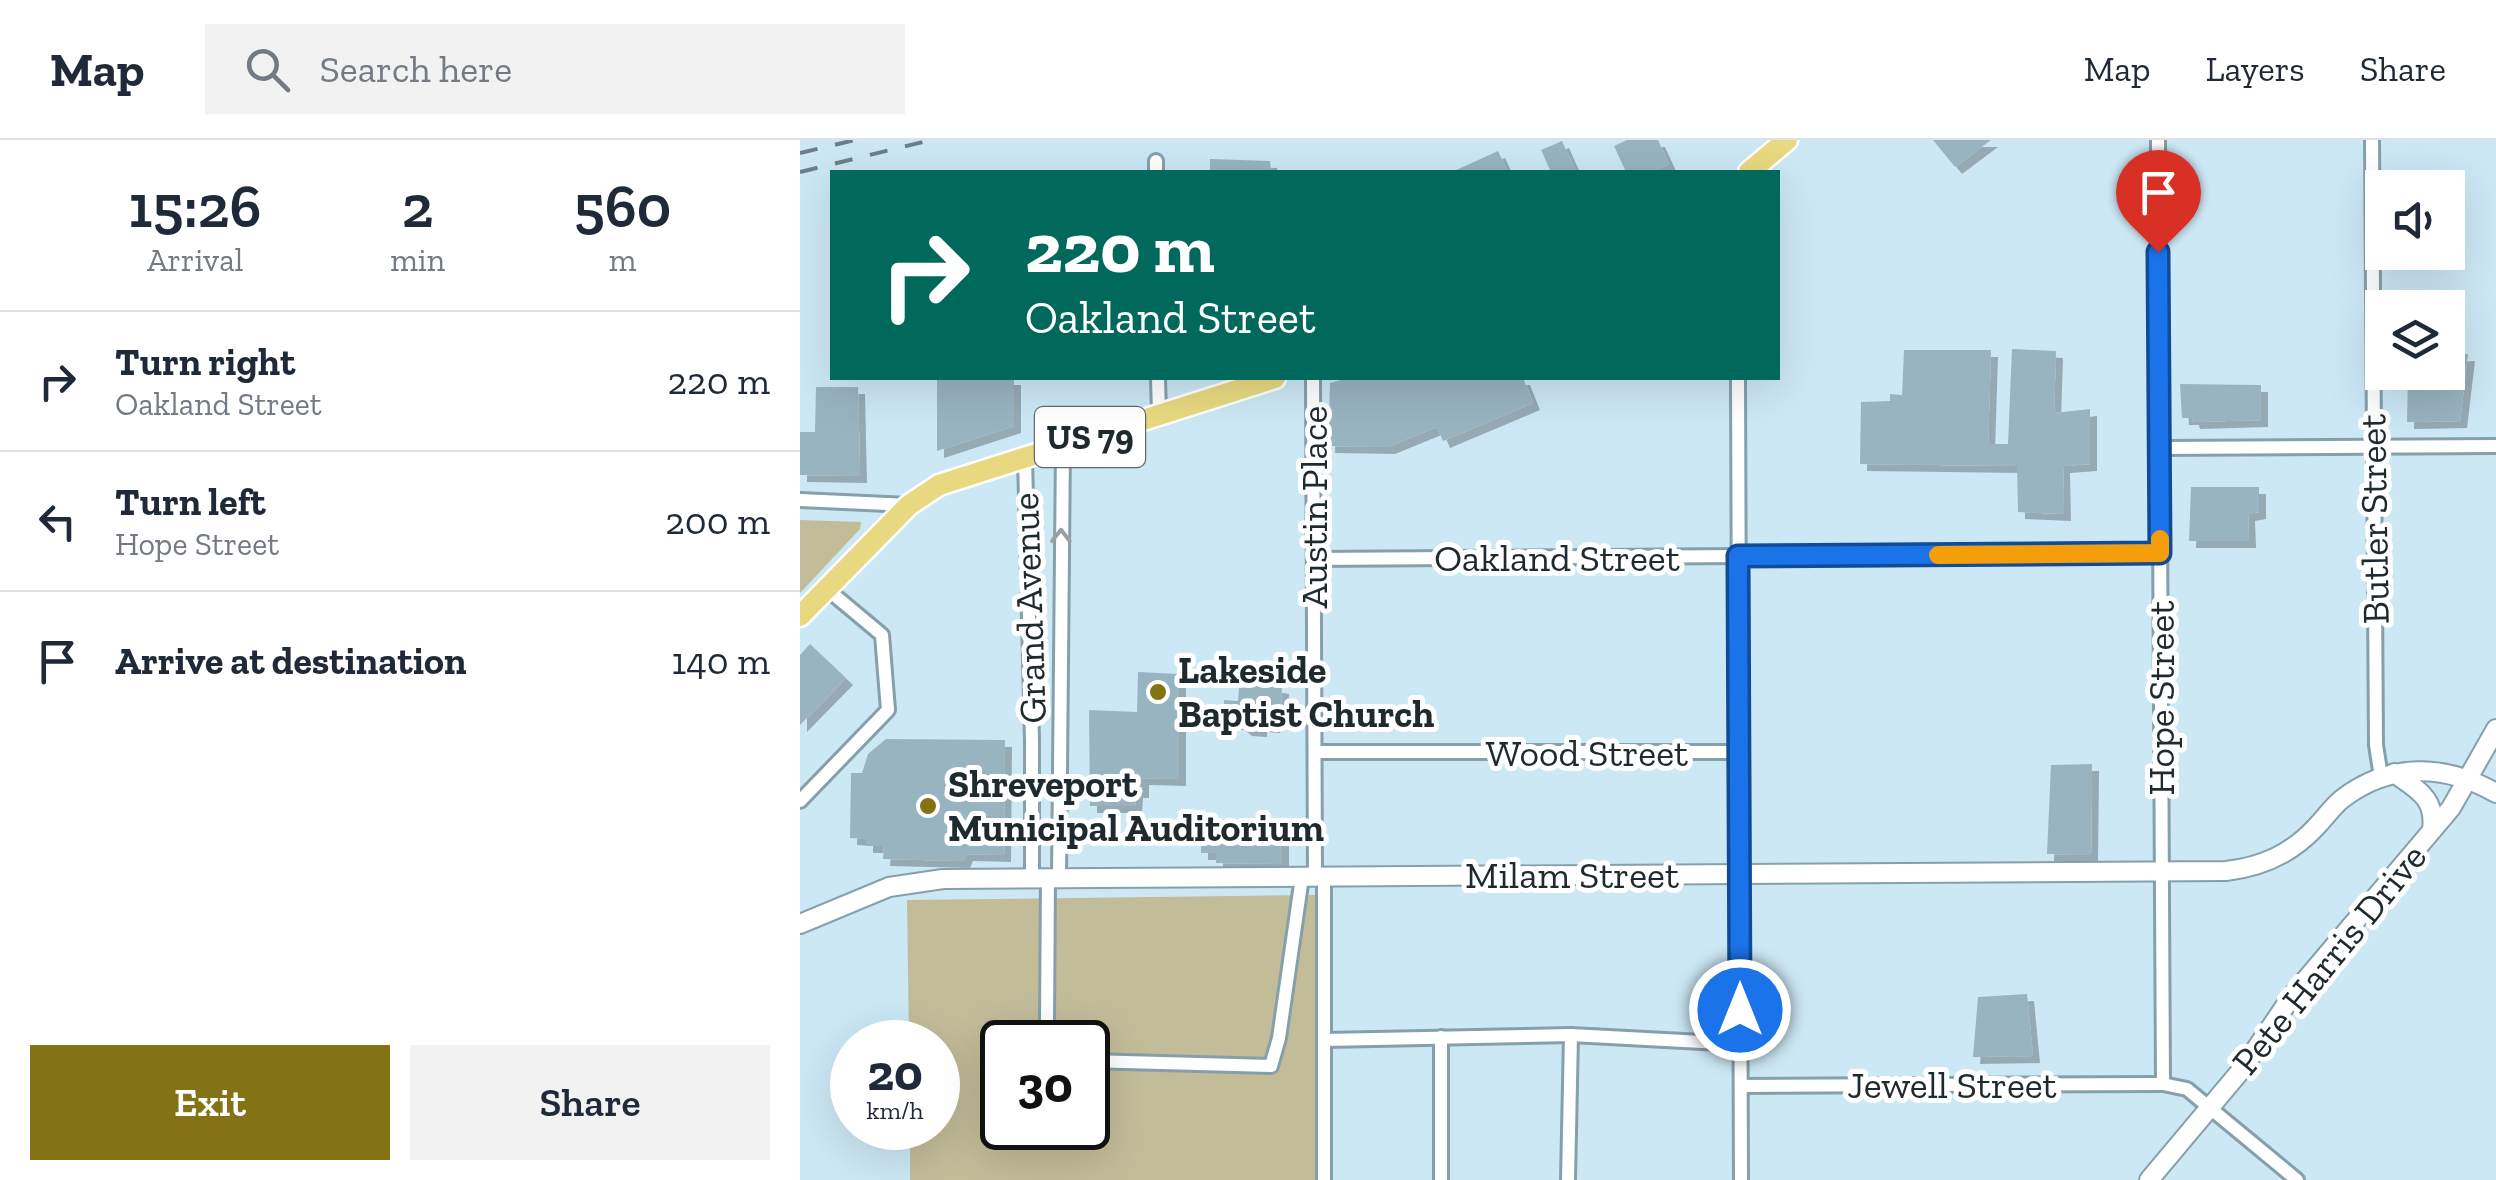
<!DOCTYPE html>
<html lang="en">
<head>
<meta charset="utf-8">
<style>
  :root { --surface:#fff; --page:#f2f2f3; --text:#1f2937; --muted:#747a83; --line:#e0e1e3; --accent:#837315 }
  body { margin:0; font-family:"Zilla Slab",serif; background:var(--page); color:var(--text); height:100vh; display:flex; flex-direction:column; font-size:38px; white-space:nowrap }
  * { box-sizing:border-box; margin:0 }
  p { font-size:32px; color:var(--muted) }
  .icon { flex:none; width:55px; height:55px; fill:none; stroke:currentColor; stroke-width:2; stroke-linecap:round; stroke-linejoin:round }
  .map { position:relative; flex:1; overflow:hidden }
  .details { display:flex; flex-direction:column; background:var(--surface); width:800px }
  .details>* { flex:none }
  .banner { position:absolute; left:30px; top:30px; width:950px; height:210px; border-radius:0px; box-shadow:0 10px 40px #0002; background:#00695c; color:#fff; overflow:hidden }
  .fabs { position:absolute; left:1565px; top:30px; display:grid; gap:20px }
  .fabs a { display:grid; place-items:center; width:100px; height:100px; border-radius:0px; background:var(--surface); box-shadow:0 10px 40px #0002; font-size:50px }
  .speed { position:absolute; left:30px; top:880px; display:flex; gap:20px; font-size:50px; font-weight:700; text-align:center }
  .speed>* { display:grid; place-content:center; width:130px; height:130px; border-radius:50%; background:var(--surface); box-shadow:0 10px 40px #0002; line-height:1 }
  .speed small { font-size:25px; font-weight:400 }
  .speed .limit { border:5px solid #111; border-radius:15px; background:#fff; color:#111 }
  .pin { position:absolute; display:grid; place-items:center; width:85px; height:85px; color:#fff; margin:-102px -42px; border-radius:50% 50% 50% 0; rotate:-45deg; box-shadow:0 0 10px #0007 }
  .pin .icon { rotate:45deg }
  .me { position:absolute; width:110px; margin:-55px; rotate:0deg; stroke-linejoin:round; filter:drop-shadow(0 0 8px #0008) }
  .turn { display:flex; align-items:center; gap:35px; height:210px; padding:0 30px; font-size:45px }
  .turn .icon { width:130px; height:130px; stroke-width:2.5 }
  .turn b { display:block; font-size:70px; line-height:85px }
  .eta { display:flex; justify-content:space-evenly; align-items:center; height:170px; text-align:center }
  .eta b { font-size:60px; font-weight:600; line-height:70px }
  .primary-button { display:flex; gap:20px; margin-top:auto; padding:20px 30px }
  .primary-button a { flex:1; height:115px; border-radius:0px; background:var(--accent); color:#fff; font-size:40px; font-weight:600; line-height:115px; text-align:center }
  .primary-button a+a { background:var(--page); color:var(--text) }
  ul { padding:0; list-style:none }
  li { display:flex; align-items:center; gap:30px; height:140px; padding:0 30px; border-top:2px solid var(--line) }
  li div { flex:1 }
  li b { display:block; font-size:38px }
  li em { font-style:normal }
  header { display:flex; align-items:center; gap:60px; box-sizing:border-box; height:140px; padding:0 50px; background:var(--surface); border-bottom:2px solid var(--line) }
  header strong { font-size:48px }
  nav { display:flex; gap:55px; margin-inline-start:auto; font-size:35px }
  .search { width:700px; height:90px; background:var(--page); display:flex; align-items:center; gap:25px; box-sizing:border-box; padding:0 35px; border-radius:0px; color:var(--muted); font-size:38px }
  main { display:flex; flex:1; min-height:0 }
  .map>svg:first-child { display:block }
</style>
</head>
<body>
<header>
<strong>Map</strong>
<div class="search"><svg class="icon" aria-label="search" viewBox="0 0 24 24"><circle cx="10" cy="10" r="6"/><path d="M15 15l6 6"/></svg>Search here</div>
<nav><a>Map</a><a>Layers</a><a>Share</a></nav>
</header>
<main>
<section class="details">
<div class="eta">
<div><b>15:26</b><p>Arrival</p></div>
<div><b>2</b><p>min</p></div>
<div><b>560</b><p>m</p></div>
</div>
<ul>
<li><svg class="icon" aria-label="right" viewBox="0 0 24 24"><path d="M7 20v-9h11M14 6l5 5-5 5"/></svg><div><b>Turn right</b><p>Oakland Street</p></div><em>220 m</em></li>
<li><svg class="icon" aria-label="left" viewBox="0 0 24 24"><path d="M17 20v-9H6M10 6l-5 5 5 5"/></svg><div><b>Turn left</b><p>Hope Street</p></div><em>200 m</em></li>
<li><svg class="icon" aria-label="arrive" viewBox="0 0 24 24"><path d="M6 21V4h12l-3 4 3 4H6"/></svg><div><b>Arrive at destination</b></div><em>140 m</em></li>
</ul>
<div class="primary-button"><a>Exit</a><a>Share</a></div>
</section>
<div class="map">
<svg width="1696" height="1040" viewBox="0 0 1696 1040">
  <defs>
    <filter id="shadow"><feDropShadow dx="7" dy="7" stdDeviation="0" flood-color="#0004"/></filter>
  </defs>
  <rect width="100%" height="100%" fill="#cce8f5"/>
  <!-- green -->
  <g fill="#c2bc99" fill-rule="evenodd">
    <path d="M0 380 61 382 60 389 0 453Z"/>
    <path d="M516 755 518 1040H110V988H138V902H109L107 760ZM202 902H288V988H202Z"/>
  </g>
  <!-- building -->
  <g fill="#98b4c0" filter="url(#shadow)">
    <path d="M827 0H858L869 24 852 32H826L814 6Z"/>
    <path d="M1133 0H1191L1155 27Z"/>
    <path d="M762 1 776 32H751L741 10Z"/>
    <path d="M698 11 708 32H652Z"/>
    <path d="M410 19 470 21 471 32H410Z"/>
    <path d="M1212 209 1256 211 1254 273 1290 269V324L1263 326 1264 374 1218 372 1217 326 1060 324 1061 262 1090 261V254L1102 255 1104 210H1191L1188 304H1208Z"/>
    <path d="M1668 214 1660 281 1607 282 1608 232H1648V215Z"/>
    <path d="M137 238H214V286L137 311Z"/>
    <path d="M548 238H723L733 263 643 301 637 287 588 307 528 306 530 243Z"/>
    <path d="M1380 244 1461 245V280L1393 282 1392 278H1382Z"/>
    <path d="M16 247H58L60 336 0 335V292H15Z"/>
    <path d="M1391 347H1459V372L1448 374 1449 401H1389Z"/>
    <path d="M10 504 46 538 0 585V515Z"/>
    <path d="M338 532 379 534V639L342 638V651H336L335 666H290L289 570 337 572Z"/>
    <path d="M446 533 469 535V545L482 547 480 582 474 581 473 586 460 585V590L445 589 438 583 423 582 424 560 438 561 439 548H445Z"/>
    <path d="M86 599 205 600 204 715 166 714 163 721 83 719 84 706H66V699L50 698 51 633H62L68 614Z"/>
    <path d="M1292 624 1291 715 1247 714 1251 625Z"/>
    <path d="M416 679 482 680V724L416 723V713H401V706L396 705V690H416Z"/>
    <path d="M1227 854 1233 916 1173 917 1178 857Z"/>
  </g>
  <g fill="none" stroke-linecap="round" stroke-linejoin="round">
    <defs>
      <g id="street">
        <path d="M1358 0 1363 944 1387 949 1497 1040"/>
        <path d="M1572 0 1576 605 1581 637"/>
        <path d="M356 21V32"/>
        <path d="M358 238 359 274"/>
        <path d="M513 238 515 737"/>
        <path d="M938 238 941 1040"/>
        <path d="M1359 308 1696 306"/>
        <path d="M225 318 232 601V738"/>
        <path d="M0 360 109 365"/>
        <path d="M514 419 1360 413"/>
        <path d="M515 612H939"/>
        <path d="M0 661 88 570 82 495 27 449"/>
        <path d="M524 737V1040"/>
        <path d="M248 738 247 882 260 902"/>
        <path d="M259 738 263 306"/>
        <path d="M524 900 771 895 940 904"/>
        <path d="M288 921 471 926 479 898 502 737"/>
        <path d="M941 946 1363 944"/>
        <path d="M641 1040V897"/>
        <path d="M768 1040 771 895"/>
      </g>
      <g id="secondary">
        <path d="M1594 633C1618 650 1636 658 1632 690"/>
        <path d="M0 784 89 747 143 739 1426 731C1462 727 1491 714 1516 687 1525 678 1532 667 1542 659 1590 622 1645 624 1696 653"/>
        <path d="M1349 1040 1443 928 1492 856 1651 668 1696 589"/>
      </g>
      <g id="primary">
        <path d="M949 32 987 0"/>
        <path d="M0 476 109 365 139 345 475 238"/>
      </g>
    </defs>
    <!-- street casing -->
    <use href="#street" stroke="#85a0ab" stroke-width="18"/>
    <!-- secondary casing -->
    <use href="#secondary" stroke="#85a0ab" stroke-width="22"/>
    <!-- primary casing -->
    <use href="#primary" stroke="#fff" stroke-width="25"/>
    <!-- street -->
    <use href="#street" stroke="#fff" stroke-width="12"/>
    <!-- secondary -->
    <use href="#secondary" stroke="#fff" stroke-width="18"/>
    <!-- primary -->
    <use href="#primary" stroke="#e8d980" stroke-width="20"/>
    <!-- rail -->
    <g stroke="#6c7f88" stroke-width="4" stroke-dasharray="18 18" stroke-linecap="butt">
      <path d="M0 13 55 0"/>
      <path d="M0 32 131 0"/>
    </g>
  </g>
  <!-- one-way arrows -->
  <defs><path id="oneway-chevron" d="M-2-3.5L2.5 0L-2 3.5" fill="none" stroke-width="1.6" stroke-linecap="round" stroke-linejoin="round" transform="scale(2.5)"/></defs>
  <use stroke="#9a9fa1" href="#oneway-chevron" transform="translate(261 396) rotate(-89)"/>
  <g fill="none" stroke-linecap="round" stroke-linejoin="round">
    <defs>
      <path id="route" d="M940 870 938 416 1360 413 1358 112"/>
    </defs>
    <!-- route casing -->
    <use href="#route" stroke="#114b97" stroke-width="25"/>
    <!-- route -->
    <use href="#route" stroke="#1a73e8" stroke-width="18"/>
    <!-- slow -->
    <path stroke="#f59e0b" stroke-width="18" d="M1138 415 1360 413V399"/>
  </g>
  <!-- markers -->
  <g fill="#837315" stroke="#fff" stroke-width="4">
    <circle cx="358" cy="552" r="10"/>
    <circle cx="128" cy="666" r="10"/>
  </g>
  <g text-anchor="middle" stroke-width="10" stroke-linejoin="round" paint-order="stroke">
    <!-- shield labels -->
    <rect fill="#fff" stroke="#626a6d" stroke-width="2.5" x="235" y="267" width="110" height="60" rx="8"/>
    <g font-size="35" font-weight="bold" fill="#1f2a2f">
      <text x="290" y="309">US 79</text>
    </g>
    <!-- street labels -->
    <g font-size="38" fill="#1f2a2f" stroke="#fff">
      <text transform="translate(514 367) rotate(-90)" y="13">Austin Place</text>
      <text transform="translate(1574 379) rotate(-91)" y="13">Butler Street</text>
      <text x="757" y="431">Oakland Street</text>
      <text transform="translate(229 468) rotate(-92)" y="13">Grand Avenue</text>
      <text transform="translate(1361 558) rotate(-90)" y="13">Hope Street</text>
      <text x="787" y="626">Wood Street</text>
      <text x="772" y="748">Milam Street</text>
      <text transform="translate(1529 819) rotate(-51)" y="13">Pete Harris Drive</text>
      <text x="1152" y="958">Jewell Street</text>
    </g>
    <!-- poi labels -->
    <g font-size="38" font-weight="bold" fill="#1f2a2f" stroke="#fff" text-anchor="start">
      <text x="378" y="543">Lakeside<tspan x="378" dy="44">Baptist Church</tspan></text>
      <text x="148" y="657">Shreveport<tspan x="148" dy="44">Municipal Auditorium</tspan></text>
    </g>
  </g>
</svg>
<div class="fabs">
<a><svg class="icon" aria-label="sound" viewBox="0 0 24 24"><path d="M4 9h4l5-4v14l-5-4H4zM17 9q2 3 0 6"/></svg></a>
<a><svg class="icon" aria-label="layers" viewBox="0 0 24 24"><path d="M12 4l9 5-9 5-9-5zM3 14l9 5 9-5"/></svg></a>
</div>
<div class="speed"><div>20<small>km/h</small></div><div class="limit">30</div></div>
<div class="pin" style="left:1358px;top:112px;background:#d93025"><svg class="icon" aria-label="arrive" viewBox="0 0 24 24"><path d="M6 21V4h12l-3 4 3 4H6"/></svg></div>
<svg class="me" style="left:940px;top:870px" viewBox="-20 -20 40 40"><circle r="17" fill="#1a73e8" stroke="#fff" stroke-width="3"/><path d="M0-11L8 9 0 5-8 9z" fill="#fff"/></svg>
<div class="banner">
<div class="turn"><svg class="icon" aria-label="right" viewBox="0 0 24 24"><path d="M7 20v-9h11M14 6l5 5-5 5"/></svg><div><b>220 m</b>Oakland Street</div></div>
</div>
</div>
</main>
</body>
</html>
